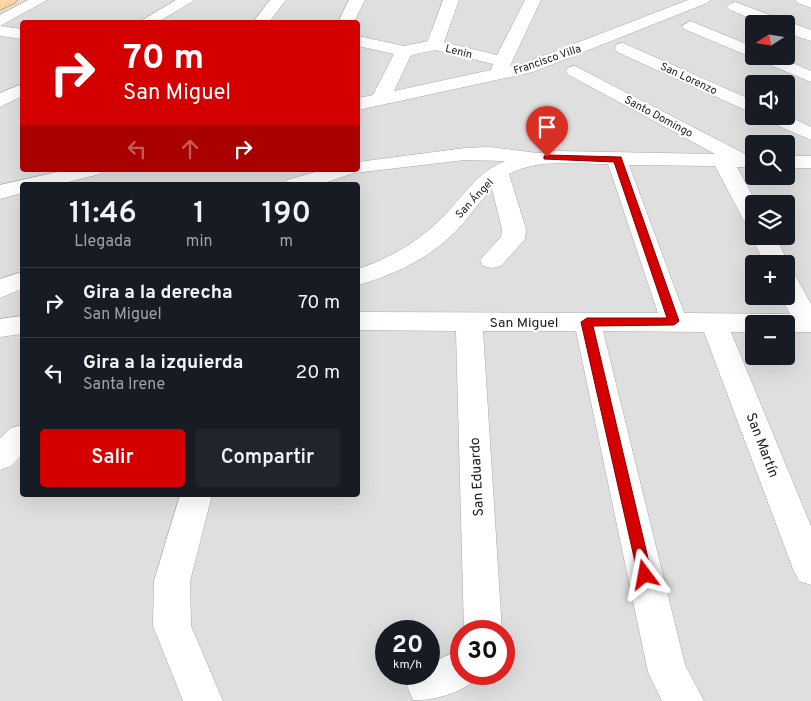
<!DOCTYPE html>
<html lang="es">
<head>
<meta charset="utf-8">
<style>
  :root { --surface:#171b24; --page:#20242c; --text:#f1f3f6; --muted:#9ea1a6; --line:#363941; --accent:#d40000 }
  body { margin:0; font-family:Overpass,sans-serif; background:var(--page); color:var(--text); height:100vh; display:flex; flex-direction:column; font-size:19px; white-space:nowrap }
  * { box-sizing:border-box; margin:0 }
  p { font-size:16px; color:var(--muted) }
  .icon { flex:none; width:28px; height:28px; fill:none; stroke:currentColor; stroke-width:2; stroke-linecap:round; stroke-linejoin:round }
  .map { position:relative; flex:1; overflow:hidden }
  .side { position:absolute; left:20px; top:182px; width:340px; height:315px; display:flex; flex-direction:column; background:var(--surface); border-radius:5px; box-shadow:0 5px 20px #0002 }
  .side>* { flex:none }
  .banner { position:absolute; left:20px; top:20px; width:340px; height:152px; border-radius:5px; box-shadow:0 5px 20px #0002; background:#d40000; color:#fff; overflow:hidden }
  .needle { width:32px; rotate:258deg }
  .buttons { position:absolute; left:745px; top:15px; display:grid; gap:10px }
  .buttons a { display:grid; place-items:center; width:50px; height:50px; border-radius:5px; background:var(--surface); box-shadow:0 5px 20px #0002; font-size:25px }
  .speed { position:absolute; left:375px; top:620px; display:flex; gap:10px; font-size:25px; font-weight:700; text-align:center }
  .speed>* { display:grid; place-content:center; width:65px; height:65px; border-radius:50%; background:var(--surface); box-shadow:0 5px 20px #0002; line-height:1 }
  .speed small { font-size:12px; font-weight:400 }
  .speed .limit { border:8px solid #d22; background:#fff; color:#111 }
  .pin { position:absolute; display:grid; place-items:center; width:42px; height:42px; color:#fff; margin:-51px -21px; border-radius:50% 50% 50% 0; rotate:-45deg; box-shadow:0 0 5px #0007 }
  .pin .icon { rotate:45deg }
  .me { position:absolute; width:55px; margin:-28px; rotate:347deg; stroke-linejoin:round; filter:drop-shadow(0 0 4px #0008) }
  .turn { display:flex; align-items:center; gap:18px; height:105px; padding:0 20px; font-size:22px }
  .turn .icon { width:65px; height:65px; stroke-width:2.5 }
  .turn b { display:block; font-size:35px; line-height:42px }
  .lanes { display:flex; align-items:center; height:48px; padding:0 20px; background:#0003; justify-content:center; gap:25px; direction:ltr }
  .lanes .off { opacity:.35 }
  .eta { display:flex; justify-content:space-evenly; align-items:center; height:85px; text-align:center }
  .eta b { font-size:30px; font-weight:600; line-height:35px }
  .cta { display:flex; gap:10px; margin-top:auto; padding:10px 20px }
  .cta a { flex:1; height:58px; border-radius:5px; background:var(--accent); color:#fff; font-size:20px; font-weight:600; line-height:58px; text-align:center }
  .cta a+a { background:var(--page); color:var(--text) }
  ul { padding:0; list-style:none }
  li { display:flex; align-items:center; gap:15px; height:70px; padding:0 20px; border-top:1px solid var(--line) }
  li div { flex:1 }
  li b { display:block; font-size:19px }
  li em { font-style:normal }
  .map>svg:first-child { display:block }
</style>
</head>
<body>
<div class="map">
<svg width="811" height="701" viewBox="0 0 811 701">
  <rect width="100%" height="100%" fill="#f2efe9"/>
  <!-- residential -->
  <path fill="#e0dfdf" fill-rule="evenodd" d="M0 0H811V701H0ZM22 22H358V170H22ZM754 24H786V56H754ZM754 84H786V116H754ZM754 144H786V176H754ZM22 185H358V495H22ZM754 204H786V236H754ZM754 264H786V296H754ZM754 324H786V356H754ZM386 631H429V674H386ZM461 631H504V674H461Z"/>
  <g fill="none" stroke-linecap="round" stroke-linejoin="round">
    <defs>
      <g id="minor">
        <path d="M28 0H47L0 26V15Z"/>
        <path d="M176 0H195L158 22H139Z"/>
        <path d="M270 0H286L269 22H253Z"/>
        <path d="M349 0H365L354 22H338Z"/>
        <path d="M443 0H459L444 42 497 55 525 0H541L510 66 522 64 688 0H710L707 3 533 72 358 110V98L373 95 394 54 358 46V36L404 46 428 41ZM435 50 493 64 491 70 394 91 411 55Z"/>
        <path d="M795 0H811V8L798 3Z"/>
        <path d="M735 2 811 30V41L786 33V24H764L730 10 727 7 730 4Z"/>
        <path d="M690 21 754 47V56H777L811 71V82L684 29 682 26Z"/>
        <path d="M0 26 22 29V39L0 36Z"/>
        <path d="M623 43 754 101V114L617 52 615 48 617 44Z"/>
        <path d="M575 66 747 155H754V167H737L757 204H754V226L746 224 743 219 715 166 629 165 684 313 790 314 781 296H786V273L795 275 811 304V332H786V324H754V332H731L811 526V585L799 581 793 569 704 332 603 331 685 665 704 701H662L648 672 576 331H483L502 631H464L456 331 358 330V312L658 313 608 164C576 164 539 158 509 174L526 229 525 239 501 266 492 268 483 266 480 260 501 237 502 229 492 189C480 201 471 214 460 227 432 257 397 274 358 285V269C390 258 418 242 443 217 463 197 477 172 505 161L465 160 354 173 318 185H284L287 180 323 170H358V162L465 148 490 147 537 153 557 151 715 154 569 75 566 71 569 67Z"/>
        <path d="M22 84V96L0 107V93Z"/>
        <path d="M786 115 811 127V140L765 120 763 116Z"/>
        <rect x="786" y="156" width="25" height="12"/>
        <path d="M66 170H104L100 174 56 185H22V193L0 199V185Z"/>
        <path d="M754 232V236H775L789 264 786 269V264H765L751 236Z"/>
        <path d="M22 272V289L0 298V279Z"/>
        <path d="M22 316V334L0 337V319Z"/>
        <path d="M22 425V455L11 466 0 470V438L11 428Z"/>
        <path d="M180 495H212L190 581 191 626 223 701H183L153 626 154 581Z"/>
        <path d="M461 649V674H478C470 692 432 701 413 700L407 686 412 674H429V664Z"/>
      </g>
      <path id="major" d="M0 0H18L15 3 0 10Z"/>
    </defs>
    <!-- minor casing -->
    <use href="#minor" stroke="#a9a9a9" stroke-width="1"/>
    <!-- major casing -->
    <use href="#major" stroke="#a06b00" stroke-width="1"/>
    <!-- minor -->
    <use href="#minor" fill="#fff" fill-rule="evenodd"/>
    <!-- major -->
    <use href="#major" fill="#fcd6a4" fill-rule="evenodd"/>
  </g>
  <!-- route -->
  <path fill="#d40000" stroke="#8a0000" d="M547 155 621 157 679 321 674 325 593 326 652 575 650 580 645 582 640 580 638 575 581 322 587 318H667L614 162 544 159V156Z"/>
  <g text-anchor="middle" stroke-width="4.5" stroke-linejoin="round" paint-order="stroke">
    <!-- far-street labels -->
    <g font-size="11" fill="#222" stroke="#fff">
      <text transform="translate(459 51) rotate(14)" y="4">Lenin</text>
      <text transform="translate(547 59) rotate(-19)" y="4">Francisco Villa</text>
      <text transform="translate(689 78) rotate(25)" y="4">San Lorenzo</text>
      <text transform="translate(659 116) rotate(28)" y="4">Santo Domingo</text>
      <text transform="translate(474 198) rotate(-47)" y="4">San Ángel</text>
    </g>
    <!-- street labels -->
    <g font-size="14" fill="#222" stroke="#fff">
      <text x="524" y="327">San Miguel</text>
      <text transform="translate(763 445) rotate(69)" y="5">San Martín</text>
      <text transform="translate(476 477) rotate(-93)" y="5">San Eduardo</text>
    </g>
  </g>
</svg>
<div class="buttons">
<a><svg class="needle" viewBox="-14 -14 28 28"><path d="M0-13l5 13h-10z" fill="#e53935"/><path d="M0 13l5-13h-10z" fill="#9ea1a6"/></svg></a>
<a><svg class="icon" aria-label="sound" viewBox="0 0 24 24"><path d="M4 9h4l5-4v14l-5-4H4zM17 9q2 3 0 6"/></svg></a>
<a><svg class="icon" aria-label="search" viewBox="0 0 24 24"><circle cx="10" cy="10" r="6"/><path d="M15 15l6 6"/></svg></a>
<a><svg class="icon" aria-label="layers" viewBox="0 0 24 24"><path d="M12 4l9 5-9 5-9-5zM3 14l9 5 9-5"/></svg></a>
<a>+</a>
<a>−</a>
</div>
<div class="speed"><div>20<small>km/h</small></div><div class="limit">30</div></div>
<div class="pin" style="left:547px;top:157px;background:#d93025"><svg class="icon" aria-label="arrive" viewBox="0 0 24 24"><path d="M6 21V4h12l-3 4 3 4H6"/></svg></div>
<svg class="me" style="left:645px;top:575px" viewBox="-20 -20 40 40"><path d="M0-17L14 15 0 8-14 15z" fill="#d40000" stroke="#fff" stroke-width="4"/></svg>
<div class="banner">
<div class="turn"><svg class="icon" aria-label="right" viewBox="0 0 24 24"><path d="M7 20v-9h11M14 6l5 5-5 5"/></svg><div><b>70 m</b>San Miguel</div></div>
<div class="lanes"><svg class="icon off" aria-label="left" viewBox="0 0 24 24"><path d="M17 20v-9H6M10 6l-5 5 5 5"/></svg><svg class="icon off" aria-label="ahead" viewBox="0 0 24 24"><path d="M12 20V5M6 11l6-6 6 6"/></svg><svg class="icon" aria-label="right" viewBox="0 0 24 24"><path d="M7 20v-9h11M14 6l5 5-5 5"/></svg></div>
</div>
<section class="side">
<div class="eta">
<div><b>11:46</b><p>Llegada</p></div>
<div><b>1</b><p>min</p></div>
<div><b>190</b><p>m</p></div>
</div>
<ul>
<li><svg class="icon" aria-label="right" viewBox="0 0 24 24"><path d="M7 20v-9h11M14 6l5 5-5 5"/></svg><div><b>Gira a la derecha</b><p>San Miguel</p></div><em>70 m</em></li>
<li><svg class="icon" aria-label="left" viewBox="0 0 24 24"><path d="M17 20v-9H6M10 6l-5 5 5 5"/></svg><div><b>Gira a la izquierda</b><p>Santa Irene</p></div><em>20 m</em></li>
</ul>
<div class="cta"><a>Salir</a><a>Compartir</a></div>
</section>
</div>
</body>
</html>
